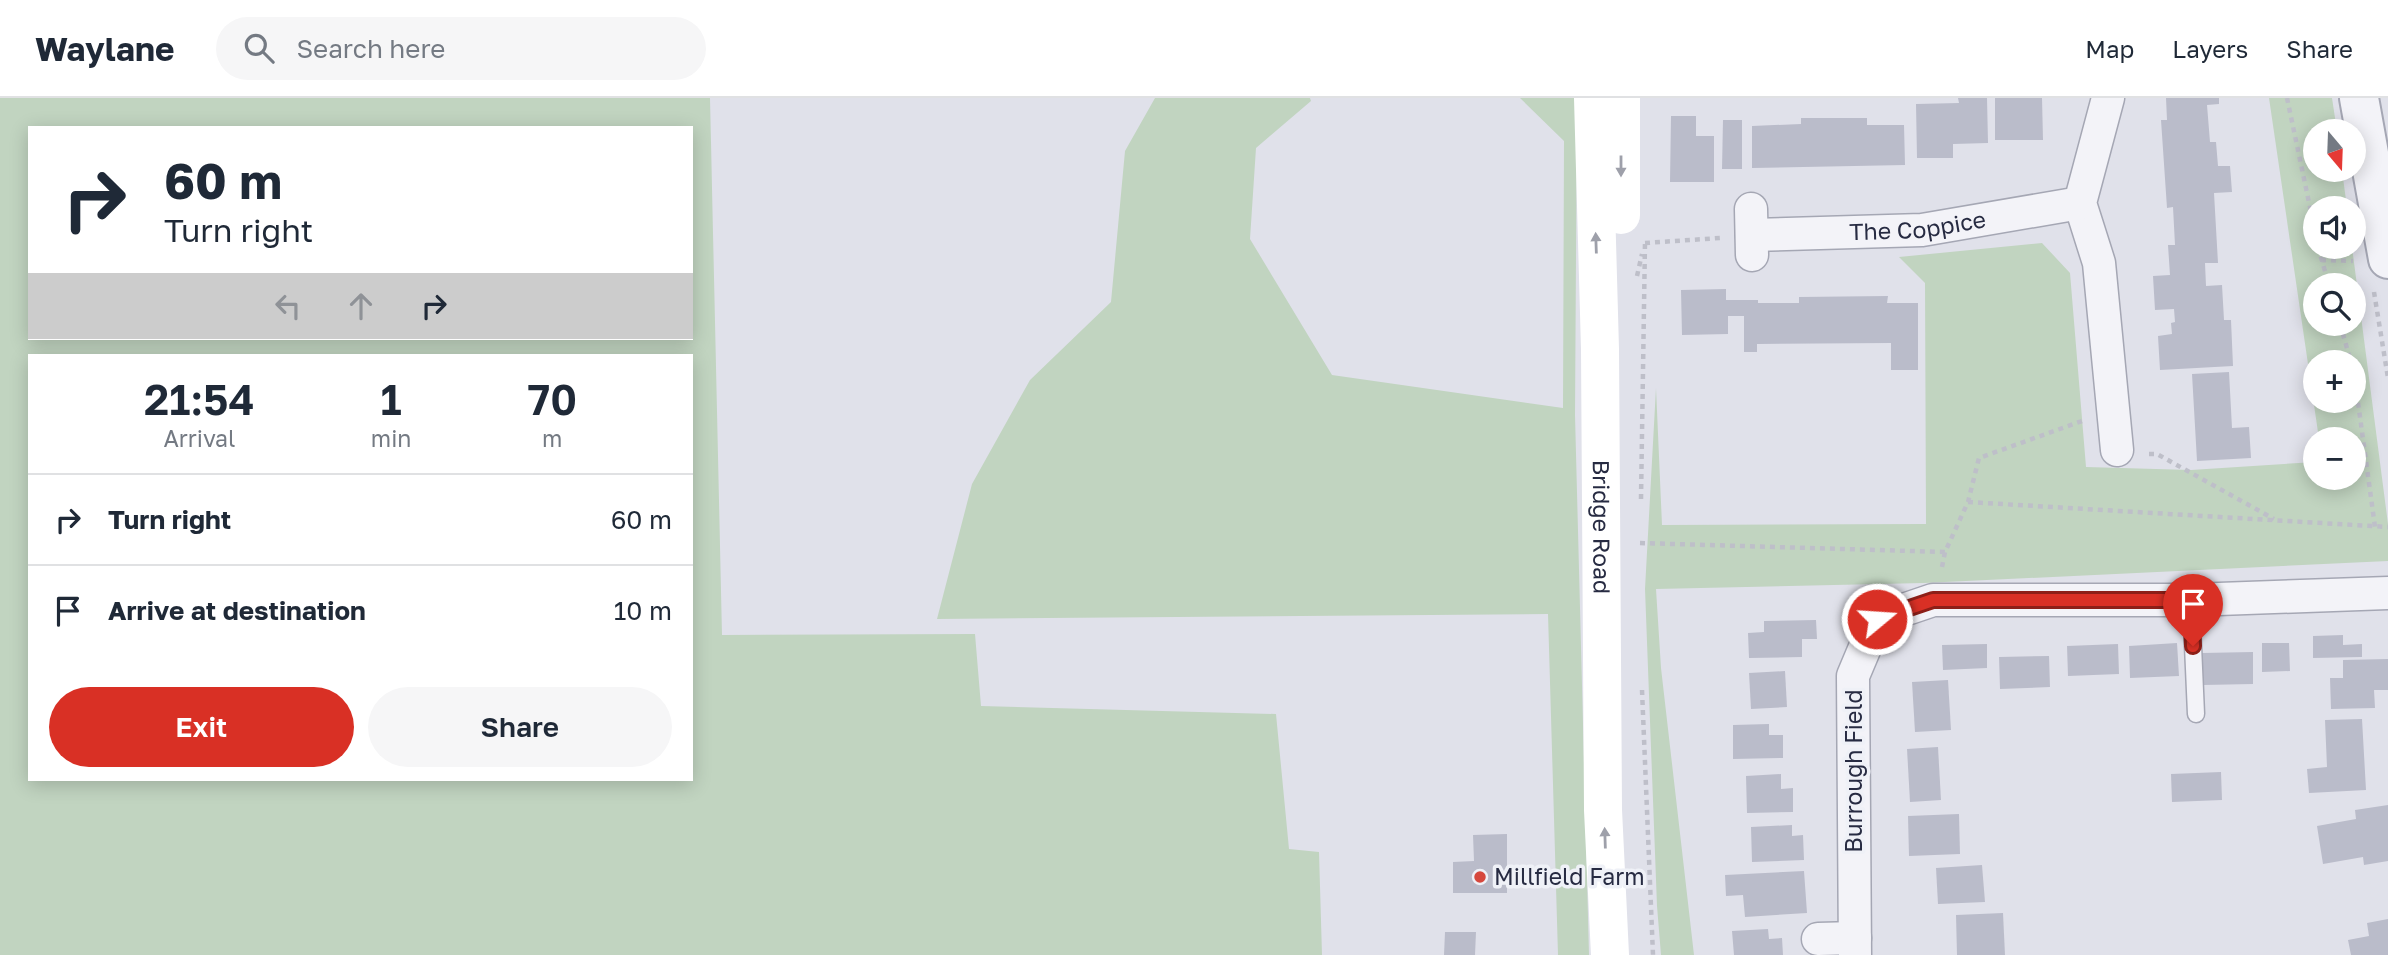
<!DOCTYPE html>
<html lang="en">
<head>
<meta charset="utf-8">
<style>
  :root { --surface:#fff; --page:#f6f6f7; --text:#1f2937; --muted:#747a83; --line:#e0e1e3; --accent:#d93025 }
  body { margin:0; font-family:"Golos Text",sans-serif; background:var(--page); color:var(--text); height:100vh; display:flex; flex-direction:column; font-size:26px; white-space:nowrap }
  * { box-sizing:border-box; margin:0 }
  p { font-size:23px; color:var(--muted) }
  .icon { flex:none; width:38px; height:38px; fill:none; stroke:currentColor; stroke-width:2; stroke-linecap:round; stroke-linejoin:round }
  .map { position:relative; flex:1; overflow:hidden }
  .sheet { position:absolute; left:28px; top:256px; width:665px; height:427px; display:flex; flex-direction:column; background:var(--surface); border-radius:0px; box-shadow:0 4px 18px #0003 }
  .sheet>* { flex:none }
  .hud { position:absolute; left:28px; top:28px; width:665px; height:214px; border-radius:0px; box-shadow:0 4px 18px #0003; background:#fff; color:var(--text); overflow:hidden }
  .needle { width:46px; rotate:161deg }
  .fabs { position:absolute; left:2303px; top:21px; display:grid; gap:14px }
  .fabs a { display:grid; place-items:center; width:63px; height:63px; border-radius:50%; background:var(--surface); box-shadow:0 4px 18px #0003; font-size:35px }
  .pin { position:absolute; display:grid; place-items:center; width:60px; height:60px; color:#fff; margin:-72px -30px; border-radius:50% 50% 50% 0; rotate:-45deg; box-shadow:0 0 7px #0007 }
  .pin .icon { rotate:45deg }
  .me { position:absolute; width:77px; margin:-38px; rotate:72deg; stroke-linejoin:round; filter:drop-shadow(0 0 5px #0008) }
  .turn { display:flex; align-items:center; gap:24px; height:147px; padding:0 21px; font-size:32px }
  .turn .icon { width:91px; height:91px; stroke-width:2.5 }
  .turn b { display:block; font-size:49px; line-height:60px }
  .lanes { display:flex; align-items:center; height:66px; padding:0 21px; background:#0003; justify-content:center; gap:35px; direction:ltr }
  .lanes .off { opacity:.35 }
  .eta { display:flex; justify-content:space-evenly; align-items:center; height:119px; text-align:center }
  .eta b { font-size:42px; font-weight:600; line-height:49px }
  .primary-button { display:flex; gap:14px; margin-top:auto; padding:14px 21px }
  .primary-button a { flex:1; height:80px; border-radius:42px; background:var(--accent); color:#fff; font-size:28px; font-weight:600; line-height:80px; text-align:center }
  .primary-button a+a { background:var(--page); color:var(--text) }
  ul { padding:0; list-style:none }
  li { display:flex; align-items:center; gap:21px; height:91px; padding:0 21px; border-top:2px solid var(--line) }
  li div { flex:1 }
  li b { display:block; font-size:26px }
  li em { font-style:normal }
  header { display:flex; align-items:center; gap:42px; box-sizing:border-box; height:98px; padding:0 35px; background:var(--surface); border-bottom:2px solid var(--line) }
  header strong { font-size:33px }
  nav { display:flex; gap:38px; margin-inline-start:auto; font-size:24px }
  .search { width:490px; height:63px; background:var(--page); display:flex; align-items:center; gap:18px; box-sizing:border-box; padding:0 24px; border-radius:38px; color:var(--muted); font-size:26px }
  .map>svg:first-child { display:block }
</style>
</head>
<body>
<header>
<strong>Waylane</strong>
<div class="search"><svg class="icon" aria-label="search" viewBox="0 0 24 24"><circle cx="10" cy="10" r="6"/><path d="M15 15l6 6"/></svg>Search here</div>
<nav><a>Map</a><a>Layers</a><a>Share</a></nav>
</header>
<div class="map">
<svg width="2388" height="857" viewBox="0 0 2388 857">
  <rect width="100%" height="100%" fill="#e0e1ea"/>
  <!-- green -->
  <g fill="#c1d4c0" fill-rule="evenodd">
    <path d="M0 0H710L722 537 975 536 981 608 1276 616 1289 751 1319 754 1322 857H0ZM30 30H691V240H30ZM30 257H691V681H30Z"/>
    <path d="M1155 0H1310L1311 3 1256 50 1250 141 1332 277 1563 310 1564 43 1520 0H1577L1575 317 1589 857H1558L1548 516 937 521 972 386 1030 282 1111 204 1125 53Z"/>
    <path d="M2269 0H2332L2337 33H2315V72H2342L2347 110H2315V149H2352L2388 426V463L1924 485 1656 491 1661 570 1694 857H1661L1657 808 1645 491 1656 290 1662 427 1926 426 1925 185 1899 159 2042 145 2070 175 2086 369 2191 372 2315 364V380H2354V341H2319ZM2315 187H2354V226H2315ZM2315 264H2354V303H2315Z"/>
  </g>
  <!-- building -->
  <g fill="#babcca">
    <path d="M1958 0H1987L1988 45 1953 46V60H1917L1916 6 1959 5Z"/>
    <path d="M1995 0H2042L2043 42H1995Z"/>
    <path d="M2166 0H2219V6L2207 7 2210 44H2216L2218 68H2230L2232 94 2214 95 2218 165H2205L2206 188 2222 187 2224 222H2231L2233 268 2160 272 2158 238 2172 236 2171 225 2175 224 2174 211 2155 212 2153 178 2170 177 2168 147H2175L2173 109 2167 110 2161 22H2167Z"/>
    <path d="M1671 18H1696V38H1714V84H1670Z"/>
    <path d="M1801 20H1867V27H1904L1905 67 1752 70V28L1801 26Z"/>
    <path d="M1723 22H1742V71H1722Z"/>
    <path d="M1726 191V202H1758V205H1799V199L1888 198 1887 205H1918V272H1891V245L1757 246V254H1744V218H1728V236L1682 237 1681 192Z"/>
    <path d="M2229 274 2232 330 2249 329 2251 360 2197 363 2192 276Z"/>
    <path d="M1816 522 1817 541H1802V559L1749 560 1748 535 1764 534V523Z"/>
    <path d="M2343 537V547L2362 546V559L2313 560V538Z"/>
    <path d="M2177 545 2179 578 2130 580 2129 548Z"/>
    <path d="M2262 545H2289L2290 573 2262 574Z"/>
    <path d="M1987 546V570L1943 572 1942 547Z"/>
    <path d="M2118 546 2119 576 2068 578 2067 548Z"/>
    <path d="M2253 554V586L2203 587 2202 555Z"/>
    <path d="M2049 558 2050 589 2000 591 1999 559Z"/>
    <path d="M2388 561V592H2374L2375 610 2331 611 2330 580H2343V562Z"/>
    <path d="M1785 573 1787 609 1751 611 1749 575Z"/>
    <path d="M1948 582 1951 632 1915 634 1912 584Z"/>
    <path d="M2362 621 2366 692 2309 695 2307 671 2327 669 2325 622Z"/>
    <path d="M1769 626V637H1783V660L1733 661V627Z"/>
    <path d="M1938 649 1941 702 1910 704 1907 651Z"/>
    <path d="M2221 674 2222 702 2172 704 2171 676Z"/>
    <path d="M1781 676V691L1793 690V714L1747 715 1746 678Z"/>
    <path d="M2388 707V763L2364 767 2363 759 2323 766 2317 728 2356 721 2355 712Z"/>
    <path d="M1959 716 1960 756 1909 758 1908 718Z"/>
    <path d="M1792 727V738L1803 737 1804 762 1752 764 1751 729Z"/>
    <path d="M1507 736V795H1453V764L1474 763 1473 737Z"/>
    <path d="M1982 767 1985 804 1938 806 1936 770Z"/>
    <path d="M1804 773 1807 815 1745 819 1743 797 1726 798 1725 777Z"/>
    <path d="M2003 815 2005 857H1957L1956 817Z"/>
    <path d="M2388 821V857H2351L2348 842 2369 838 2367 825Z"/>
    <path d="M1768 831 1769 841 1782 840 1783 857H1734L1732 833Z"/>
    <path d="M1445 834H1476L1475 857H1444Z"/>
  </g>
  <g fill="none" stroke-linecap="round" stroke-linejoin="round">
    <defs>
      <path id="service" d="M2191 502 2196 616"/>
      <g id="minor">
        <path d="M2108 0 2080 105 2099 165 2117 352"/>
        <path d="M1751 111 1752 157"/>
        <path id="s1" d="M1752 137 1922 132 2080 105"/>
        <path d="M1818 841 1855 840"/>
        <path d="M1855 857 1853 578 1877 521 1933 502H2191L2388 495"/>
      </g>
      <path id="tertiary" d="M2359 0 2388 161"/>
    </defs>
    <!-- service casing -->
    <use href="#service" stroke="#a5a7b4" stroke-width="19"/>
    <!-- minor casing -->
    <use href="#minor" stroke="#a5a7b4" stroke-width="35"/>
    <!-- tertiary casing -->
    <use href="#tertiary" stroke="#a5a7b4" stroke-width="42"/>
    <!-- path -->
    <g stroke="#bebfc9" stroke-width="4.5" stroke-dasharray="5 5" stroke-linecap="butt">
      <path d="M2287 0 2315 133"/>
      <path d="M1645 145 1720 140"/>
      <path d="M2318 149 2329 187"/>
      <path d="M2321 162 2353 163"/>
      <path d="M1637 178 1642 156"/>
      <path d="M2374 194 2388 280"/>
      <path d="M2340 226 2351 264"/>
      <path d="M2354 275 2375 429"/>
      <path d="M2149 356H2157L2274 421"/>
      <path d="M1641 401 1645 144"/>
      <path d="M1968 404 2388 429"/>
      <path d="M1640 445 1945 454"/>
      <path d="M1942 469 1945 454 1968 404 1979 360 2082 323"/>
      <path d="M1642 592 1653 857"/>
    </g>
    <!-- service -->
    <use href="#service" stroke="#f3f3f8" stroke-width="16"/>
    <!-- minor -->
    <use href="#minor" stroke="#f3f3f8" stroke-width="32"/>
    <!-- tertiary -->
    <use href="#tertiary" stroke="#f3f3f8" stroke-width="38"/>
    <!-- secondary -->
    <g stroke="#fff" stroke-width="38">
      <path id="s2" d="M1593 0 1600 251 1603 712 1610 857"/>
      <path d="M1621 0V117"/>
    </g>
  </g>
  <!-- one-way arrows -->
  <defs><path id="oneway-solid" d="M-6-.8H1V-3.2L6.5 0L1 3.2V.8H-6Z" transform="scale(1.75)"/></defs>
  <g fill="#9ea0aa">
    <use href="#oneway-solid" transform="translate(1621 68) rotate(90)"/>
    <use href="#oneway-solid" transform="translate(1596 145) rotate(-92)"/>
    <use href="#oneway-solid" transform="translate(1605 740) rotate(-92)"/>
  </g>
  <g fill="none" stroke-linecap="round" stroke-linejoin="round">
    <defs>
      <path id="route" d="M1877 521 1933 502H2191L2193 548"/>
    </defs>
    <!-- route casing -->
    <use href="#route" stroke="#8d1f18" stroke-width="18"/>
    <!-- route -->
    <use href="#route" stroke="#d93025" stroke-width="12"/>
  </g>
  <!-- markers -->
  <circle fill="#d6483d" stroke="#eff1f7" stroke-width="2.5" cx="1480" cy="779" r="7"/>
  <g text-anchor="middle" stroke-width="7" stroke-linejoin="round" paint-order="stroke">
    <!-- street labels -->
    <g font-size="23" fill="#272b42" stroke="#eff1f7">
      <text dy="8" stroke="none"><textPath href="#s1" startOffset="166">The Coppice</textPath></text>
      <text dy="8" stroke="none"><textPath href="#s2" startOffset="429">Bridge Road</textPath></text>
      <text transform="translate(1854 673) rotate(-90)" y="8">Burrough Field</text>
    </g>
    <!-- poi labels -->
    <g font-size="23" fill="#272b42" stroke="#eff1f7" text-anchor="start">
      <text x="1494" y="787">Millfield Farm</text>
    </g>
  </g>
</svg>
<div class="fabs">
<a><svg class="needle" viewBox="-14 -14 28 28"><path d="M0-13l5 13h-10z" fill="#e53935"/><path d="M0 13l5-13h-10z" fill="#747a83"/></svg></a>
<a><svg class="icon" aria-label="sound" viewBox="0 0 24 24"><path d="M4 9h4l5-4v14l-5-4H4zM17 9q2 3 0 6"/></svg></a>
<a><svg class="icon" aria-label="search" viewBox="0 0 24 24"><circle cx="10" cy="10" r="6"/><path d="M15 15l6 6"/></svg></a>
<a>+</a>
<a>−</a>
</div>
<div class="pin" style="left:2193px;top:548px;background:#d93025"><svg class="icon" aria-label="arrive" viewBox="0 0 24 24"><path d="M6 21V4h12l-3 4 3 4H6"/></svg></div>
<svg class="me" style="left:1877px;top:521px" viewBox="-20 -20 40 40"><circle r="17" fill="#d93025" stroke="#fff" stroke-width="3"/><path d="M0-11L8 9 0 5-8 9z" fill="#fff"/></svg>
<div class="hud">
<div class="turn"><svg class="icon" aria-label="right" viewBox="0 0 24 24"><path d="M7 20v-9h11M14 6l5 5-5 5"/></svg><div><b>60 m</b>Turn right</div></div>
<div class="lanes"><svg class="icon off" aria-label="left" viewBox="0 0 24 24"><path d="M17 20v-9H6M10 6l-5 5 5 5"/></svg><svg class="icon off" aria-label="ahead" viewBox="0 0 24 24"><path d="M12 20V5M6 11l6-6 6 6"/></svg><svg class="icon" aria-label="right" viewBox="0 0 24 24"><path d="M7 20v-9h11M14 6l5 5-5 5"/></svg></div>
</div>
<section class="sheet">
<div class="eta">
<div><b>21:54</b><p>Arrival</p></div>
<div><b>1</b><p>min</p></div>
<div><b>70</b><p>m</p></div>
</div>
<ul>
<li><svg class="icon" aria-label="right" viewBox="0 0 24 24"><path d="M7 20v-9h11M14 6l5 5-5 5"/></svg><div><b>Turn right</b></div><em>60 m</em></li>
<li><svg class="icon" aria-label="arrive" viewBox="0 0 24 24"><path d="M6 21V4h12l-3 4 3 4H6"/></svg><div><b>Arrive at destination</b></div><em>10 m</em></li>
</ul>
<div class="primary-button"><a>Exit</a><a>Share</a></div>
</section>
</div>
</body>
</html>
